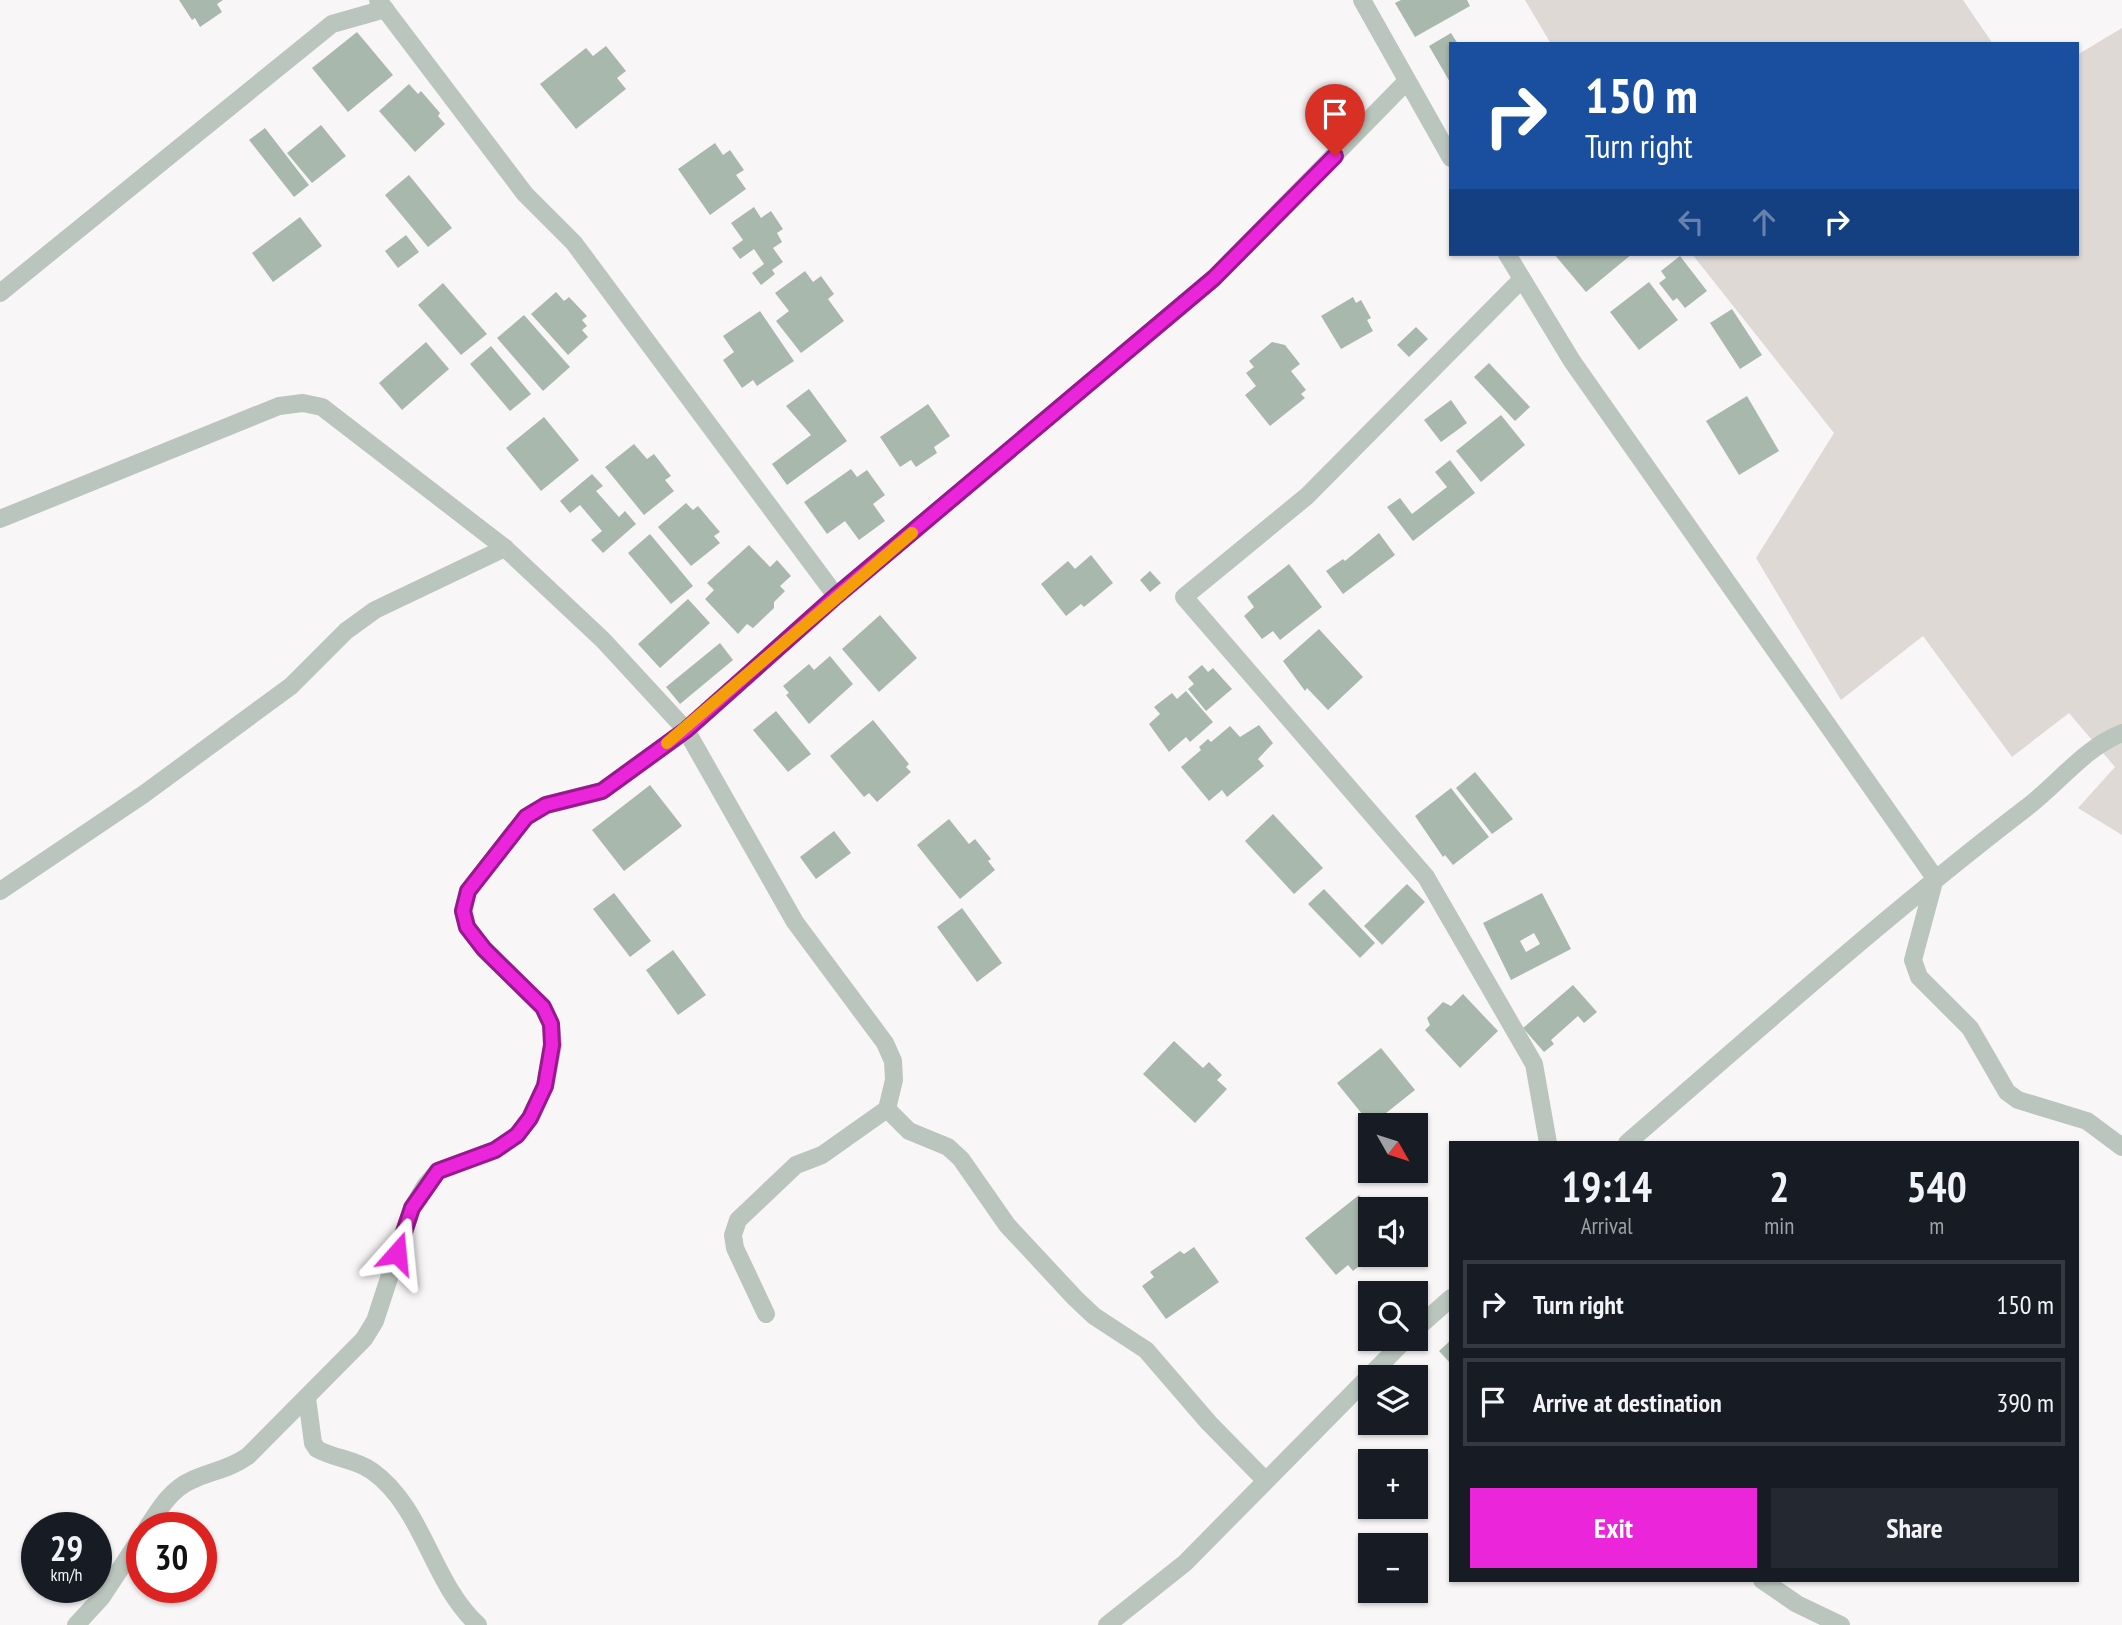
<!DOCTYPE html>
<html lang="en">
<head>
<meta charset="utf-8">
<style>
  :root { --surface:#171b24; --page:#242831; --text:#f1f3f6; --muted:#9ea1a6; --line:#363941; --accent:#ea25da }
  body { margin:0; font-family:"PT Sans Narrow",sans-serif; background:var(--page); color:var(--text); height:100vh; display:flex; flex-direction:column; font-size:26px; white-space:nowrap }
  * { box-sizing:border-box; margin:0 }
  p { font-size:23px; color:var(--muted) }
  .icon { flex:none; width:38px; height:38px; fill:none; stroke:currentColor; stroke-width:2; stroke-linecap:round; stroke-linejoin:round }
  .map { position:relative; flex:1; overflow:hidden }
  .side { position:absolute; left:1449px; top:1141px; width:630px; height:441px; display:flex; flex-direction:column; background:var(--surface); border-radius:0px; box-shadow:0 2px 5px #0004 }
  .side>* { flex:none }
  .banner { position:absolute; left:1449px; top:42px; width:630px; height:214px; border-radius:0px; box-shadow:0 2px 5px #0004; background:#1a4fa0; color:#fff; overflow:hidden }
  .needle { width:46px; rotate:129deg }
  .fabs { position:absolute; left:1358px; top:1113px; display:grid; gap:14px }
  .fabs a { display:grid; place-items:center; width:70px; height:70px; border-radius:0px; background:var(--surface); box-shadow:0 2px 5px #0004; font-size:35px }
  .speed { position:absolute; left:21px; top:1512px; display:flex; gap:14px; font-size:35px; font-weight:700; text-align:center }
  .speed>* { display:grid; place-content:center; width:91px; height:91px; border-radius:50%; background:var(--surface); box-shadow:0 2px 5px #0004; line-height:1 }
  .speed small { font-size:18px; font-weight:400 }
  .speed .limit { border:10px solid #d22; background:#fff; color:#111 }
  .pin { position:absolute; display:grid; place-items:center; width:60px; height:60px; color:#fff; margin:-72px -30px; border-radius:50% 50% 50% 0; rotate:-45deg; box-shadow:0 0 7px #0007 }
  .pin .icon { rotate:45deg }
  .me { position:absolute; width:77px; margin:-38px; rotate:18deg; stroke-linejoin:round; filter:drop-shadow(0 0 5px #0008) }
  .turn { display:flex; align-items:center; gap:24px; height:147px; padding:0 21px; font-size:32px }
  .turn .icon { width:91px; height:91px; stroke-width:2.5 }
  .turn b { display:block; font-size:49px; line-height:60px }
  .lanes { display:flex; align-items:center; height:66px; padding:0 21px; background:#0003; justify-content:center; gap:35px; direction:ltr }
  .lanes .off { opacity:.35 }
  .eta { display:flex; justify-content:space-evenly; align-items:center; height:119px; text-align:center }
  .eta b { font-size:42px; font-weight:700; line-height:49px }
  .primary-button { display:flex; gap:14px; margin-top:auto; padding:14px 21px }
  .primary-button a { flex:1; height:80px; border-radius:0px; background:var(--accent); color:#fff; font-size:28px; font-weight:700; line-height:80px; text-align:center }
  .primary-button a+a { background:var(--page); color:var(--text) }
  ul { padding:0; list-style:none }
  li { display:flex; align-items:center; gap:21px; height:88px; margin:0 14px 10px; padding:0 7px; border:4px solid var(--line); border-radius:0px }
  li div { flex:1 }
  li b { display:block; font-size:26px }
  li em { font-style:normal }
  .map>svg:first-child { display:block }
</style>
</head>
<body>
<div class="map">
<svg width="2122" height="1625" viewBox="0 0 2122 1625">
  <rect width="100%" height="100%" fill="#f9f6f7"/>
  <!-- green -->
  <g fill="#ded9d5">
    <path d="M1525 0H1963L1993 44H1551Z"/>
    <path d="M2122 28V835L2078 808 2115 767 2069 713 2012 757 1923 636 1841 700 1756 558 1834 433 1692 254H2077V55Z"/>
  </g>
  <!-- building -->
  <g fill="#a9b8ac" fill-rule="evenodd">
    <path d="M179 0H223L217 4 222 12 200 27 195 18 192 20Z"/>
    <path d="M1401 0H1467L1470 6 1415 37 1395 3Z"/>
    <path d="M357 32 393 75 348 112 312 68Z"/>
    <path d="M1451 33 1458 44H1451V84L1429 46Z"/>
    <path d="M606 46 626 71 617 78 626 89 576 129 540 84 586 48 593 56Z"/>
    <path d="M409 84 418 94 421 91 440 113 438 116 445 124 415 152 379 111Z"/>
    <path d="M321 125 346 156 312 183 287 153Z"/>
    <path d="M265 128 309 185 294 197 249 140Z"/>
    <path d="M715 143 723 155 730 150 744 170 736 175 746 189 710 215 678 169Z"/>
    <path d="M409 175 452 228 428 247 385 195Z"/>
    <path d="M754 207 761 218 771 211 783 229 777 233 782 242 773 248 783 262 772 270 775 274 761 285 752 273 764 264 754 249 740 259 732 248 743 240 731 223Z"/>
    <path d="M300 217 322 246 273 282 252 253Z"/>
    <path d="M406 235 419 252 398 268 385 251Z"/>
    <path d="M1554 254H1632L1586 292Z"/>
    <path d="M1680 256 1707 291 1685 308 1677 298 1673 301 1659 283 1666 278 1661 271Z"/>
    <path d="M805 271 813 282 821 276 834 294 828 299 844 321 801 353 776 321 789 311 775 293Z"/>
    <path d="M1649 282 1678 320 1639 350 1610 312Z"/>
    <path d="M443 283 487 334 461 355 418 305Z"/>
    <path d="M556 292 564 301 569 297 587 316 582 320 587 326 582 330 588 337 568 355 531 314Z"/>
    <path d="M1353 297 1356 303 1361 300 1371 318 1367 320 1373 331 1341 349 1321 316Z"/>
    <path d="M1732 309 1762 355 1740 369 1710 323Z"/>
    <path d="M760 311 794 361 757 386 753 380 742 388 723 360 734 352 723 336Z"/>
    <path d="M524 315 570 367 543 391 497 338Z"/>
    <path d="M1416 327 1428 339 1409 357 1397 345Z"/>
    <path d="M426 342 449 369 402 410 379 383Z"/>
    <path d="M1272 342 1285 345 1300 364 1291 371 1306 390 1301 394 1305 398 1270 426 1245 395 1256 386 1246 373 1254 367 1249 361Z"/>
    <path d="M491 346 531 394 510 411 470 364Z"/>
    <path d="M1489 363 1530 407 1515 421 1474 377Z"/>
    <path d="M809 389 847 441 787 485 772 464 811 435 786 406Z"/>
    <path d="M1747 396 1779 451 1739 475 1706 421Z"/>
    <path d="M1451 400 1467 423 1441 442 1424 420Z"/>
    <path d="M928 404 950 436 934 447 937 453 916 467 911 460 900 467 880 437Z"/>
    <path d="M1501 415 1525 445 1481 482 1456 451Z"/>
    <path d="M544 417 579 460 541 491 506 448Z"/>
    <path d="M634 444 647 459 654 454 671 476 665 480 674 491 644 515 605 467Z"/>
    <path d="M1450 460 1475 493 1413 541 1387 507 1400 498 1412 514 1447 487 1435 472Z"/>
    <path d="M851 469 857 477 867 470 885 495 873 504 885 521 859 540 845 521 827 534 804 502Z"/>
    <path d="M592 474 603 486 596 491 619 517 625 511 636 524 603 553 591 540 602 531 580 505 570 513 560 501Z"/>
    <path d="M686 503 693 510 698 506 720 532 714 536 720 543 691 566 658 527Z"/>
    <path d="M1379 533 1395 555 1343 594 1326 571 1343 559 1345 561Z"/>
    <path d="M650 534 693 586 671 604 628 553Z"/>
    <path d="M749 545 770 567 777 560 791 576 780 586 785 591 774 602V608L753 628 747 624 738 634 705 599 714 590 707 583Z"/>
    <path d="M1091 555 1113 583 1084 607 1081 604 1066 616 1041 584 1068 561 1075 569Z"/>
    <path d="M1289 564 1322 607 1280 640 1273 631 1262 639 1244 616 1254 607 1247 597Z"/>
    <path d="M1150 571 1161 583 1150 592 1140 580Z"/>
    <path d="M688 599 710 623 660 668 638 644Z"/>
    <path d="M880 615 917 658 879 692 842 649Z"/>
    <path d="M1319 629 1363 677 1328 710 1307 688 1305 691 1283 661Z"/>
    <path d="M720 643 733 660 680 704 666 687Z"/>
    <path d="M830 656 853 684 809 724 786 695 789 693 783 686 809 664 814 670Z"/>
    <path d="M1202 665 1208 672 1213 668 1232 689 1206 711 1188 689 1194 684 1188 677Z"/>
    <path d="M1186 691 1213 722 1190 742 1186 737 1169 752 1149 724 1160 714 1154 707 1172 693 1177 699Z"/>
    <path d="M776 711 811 754 788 772 753 730Z"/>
    <path d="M873 720 909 764 906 767 911 772 877 802 869 793 864 797 830 756Z"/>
    <path d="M1259 725 1273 743 1258 759 1264 766 1227 797 1222 790 1209 801 1181 767 1201 750 1199 747 1208 739 1211 742 1230 726 1240 737Z"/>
    <path d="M1475 772 1513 819 1492 834 1456 788Z"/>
    <path d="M650 785 682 826 624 871 592 830Z"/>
    <path d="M1451 788 1489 837 1453 865 1445 855 1443 857 1415 816Z"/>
    <path d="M1273 814 1323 868 1294 894 1245 841Z"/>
    <path d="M949 819 969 844 975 839 991 859 988 861 995 870 960 899 917 845Z"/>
    <path d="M834 831 851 853 816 879 800 857Z"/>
    <path d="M1407 884 1425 902 1382 945 1364 926Z"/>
    <path d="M1324 889 1375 943 1360 958 1308 904Z"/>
    <path d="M614 893 651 941 630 957 593 909Z"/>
    <path d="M1542 893 1571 949 1511 980 1483 923ZM1534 933 1540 944 1526 952 1520 941Z"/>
    <path d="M962 908 1002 963 977 982 937 927Z"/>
    <path d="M673 950 706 995 678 1015 646 970Z"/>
    <path d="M1573 985 1597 1012 1584 1023 1578 1016 1551 1040 1554 1044 1544 1052 1523 1028Z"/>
    <path d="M1463 994 1498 1031 1460 1068 1425 1030 1430 1025 1427 1018 1443 1002 1451 1006Z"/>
    <path d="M1174 1041 1203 1068 1209 1062 1222 1075 1217 1080 1227 1089 1195 1123 1143 1074Z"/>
    <path d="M1381 1048 1415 1090 1371 1125 1337 1083Z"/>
    <path d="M1359 1195 1370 1208V1219L1365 1224 1370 1231V1257L1353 1271 1348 1265 1336 1275 1305 1238Z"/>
    <path d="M1194 1247 1219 1282 1166 1319 1142 1286 1154 1277 1150 1272 1180 1251 1184 1254Z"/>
    <path d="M1451 1340V1364L1439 1351Z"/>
  </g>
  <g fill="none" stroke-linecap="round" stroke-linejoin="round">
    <!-- street -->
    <g stroke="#bac5bd" stroke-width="18">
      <path d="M378 0 525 194 574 243 836 596"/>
      <path d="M1362 0 1451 158"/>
      <path d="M1507 254 1572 361 1935 878 1913 960 1919 977 1970 1028 2007 1092 2018 1100 2087 1121 2122 1147"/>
      <path d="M1522 279 1307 496 1184 597 1426 877 1534 1064 1548 1143"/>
      <path d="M0 293 332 24 385 9"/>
      <path d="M0 519 279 406 303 403 322 407 505 548 603 640 686 730 795 922 885 1043 893 1061 894 1080 887 1109 822 1155 796 1165 738 1220 733 1235 735 1248 766 1314"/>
      <path d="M0 891 144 794 291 686 346 631 375 610 505 548"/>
      <path d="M887 1109 909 1131 948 1147 961 1159 1007 1225 1075 1298 1094 1316 1146 1350 1209 1423 1265 1480"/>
      <path d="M1627 1143C1759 1029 1888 914 2026 808 2058 784 2084 748 2122 733"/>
      <path d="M1416 1329 1451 1298"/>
      <path d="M307 1398 313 1443 317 1449C335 1459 355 1459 372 1471 424 1508 431 1582 478 1625"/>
      <path d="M147 1528C159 1509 171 1489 192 1480 211 1471 230 1469 248 1456L364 1339 375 1321 412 1208 425 1186 438 1171 495 1150 517 1135 530 1118 545 1086 553 1045 551 1024 543 1007 484 949 467 927 463 911 468 891 526 817 546 805 602 791 686 730 836 596 1214 278 1406 82"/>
      <path d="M1762 1580 1797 1604 1841 1625"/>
      <path d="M76 1625 101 1598 142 1536"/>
      <path d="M1107 1625 1185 1563 1406 1339"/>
    </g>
  </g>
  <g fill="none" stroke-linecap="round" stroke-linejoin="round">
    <defs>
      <path id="route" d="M397 1253 412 1208 438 1171 495 1150 517 1135 530 1118 545 1086 552 1045 551 1024 543 1007 484 949 467 927 463 911 468 891 526 817 546 805 602 791 686 730 836 596 1214 278 1335 156"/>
    </defs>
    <!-- route casing -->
    <use href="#route" stroke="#98188e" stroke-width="18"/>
    <!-- route -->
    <use href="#route" stroke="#ea25da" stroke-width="12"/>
    <!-- slow -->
    <path stroke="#f59e0b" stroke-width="12" d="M667 743 912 533"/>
  </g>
</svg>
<div class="fabs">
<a><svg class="needle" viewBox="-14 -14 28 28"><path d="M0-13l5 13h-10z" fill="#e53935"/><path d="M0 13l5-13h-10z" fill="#9ea1a6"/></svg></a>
<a><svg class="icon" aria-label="sound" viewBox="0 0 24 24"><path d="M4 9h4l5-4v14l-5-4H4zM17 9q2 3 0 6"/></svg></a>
<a><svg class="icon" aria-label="search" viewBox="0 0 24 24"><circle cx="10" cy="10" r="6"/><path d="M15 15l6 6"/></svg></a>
<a><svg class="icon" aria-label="layers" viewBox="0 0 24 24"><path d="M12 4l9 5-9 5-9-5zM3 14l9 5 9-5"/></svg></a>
<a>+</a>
<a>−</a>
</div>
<div class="speed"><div>29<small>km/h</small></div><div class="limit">30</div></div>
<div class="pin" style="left:1335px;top:156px;background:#d93025"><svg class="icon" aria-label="arrive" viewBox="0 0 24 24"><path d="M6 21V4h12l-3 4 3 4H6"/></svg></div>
<svg class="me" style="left:397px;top:1253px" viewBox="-20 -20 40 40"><path d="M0-17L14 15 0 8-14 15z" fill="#ea25da" stroke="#fff" stroke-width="4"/></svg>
<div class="banner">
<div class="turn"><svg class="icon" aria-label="right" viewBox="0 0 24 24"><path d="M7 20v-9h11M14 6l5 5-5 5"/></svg><div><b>150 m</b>Turn right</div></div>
<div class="lanes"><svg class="icon off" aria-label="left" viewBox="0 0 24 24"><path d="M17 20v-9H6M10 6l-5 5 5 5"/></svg><svg class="icon off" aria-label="ahead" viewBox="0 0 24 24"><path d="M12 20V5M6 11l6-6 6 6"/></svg><svg class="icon" aria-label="right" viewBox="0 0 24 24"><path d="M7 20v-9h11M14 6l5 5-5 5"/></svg></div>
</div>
<section class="side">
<div class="eta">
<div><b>19:14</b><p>Arrival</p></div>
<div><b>2</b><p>min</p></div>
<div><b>540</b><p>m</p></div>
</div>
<ul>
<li><svg class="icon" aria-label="right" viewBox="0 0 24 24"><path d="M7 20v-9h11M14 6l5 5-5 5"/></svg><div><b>Turn right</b></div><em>150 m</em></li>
<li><svg class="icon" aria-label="arrive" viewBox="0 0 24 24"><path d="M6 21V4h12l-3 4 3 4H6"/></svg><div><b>Arrive at destination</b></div><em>390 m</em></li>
</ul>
<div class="primary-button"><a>Exit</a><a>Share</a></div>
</section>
</div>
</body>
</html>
